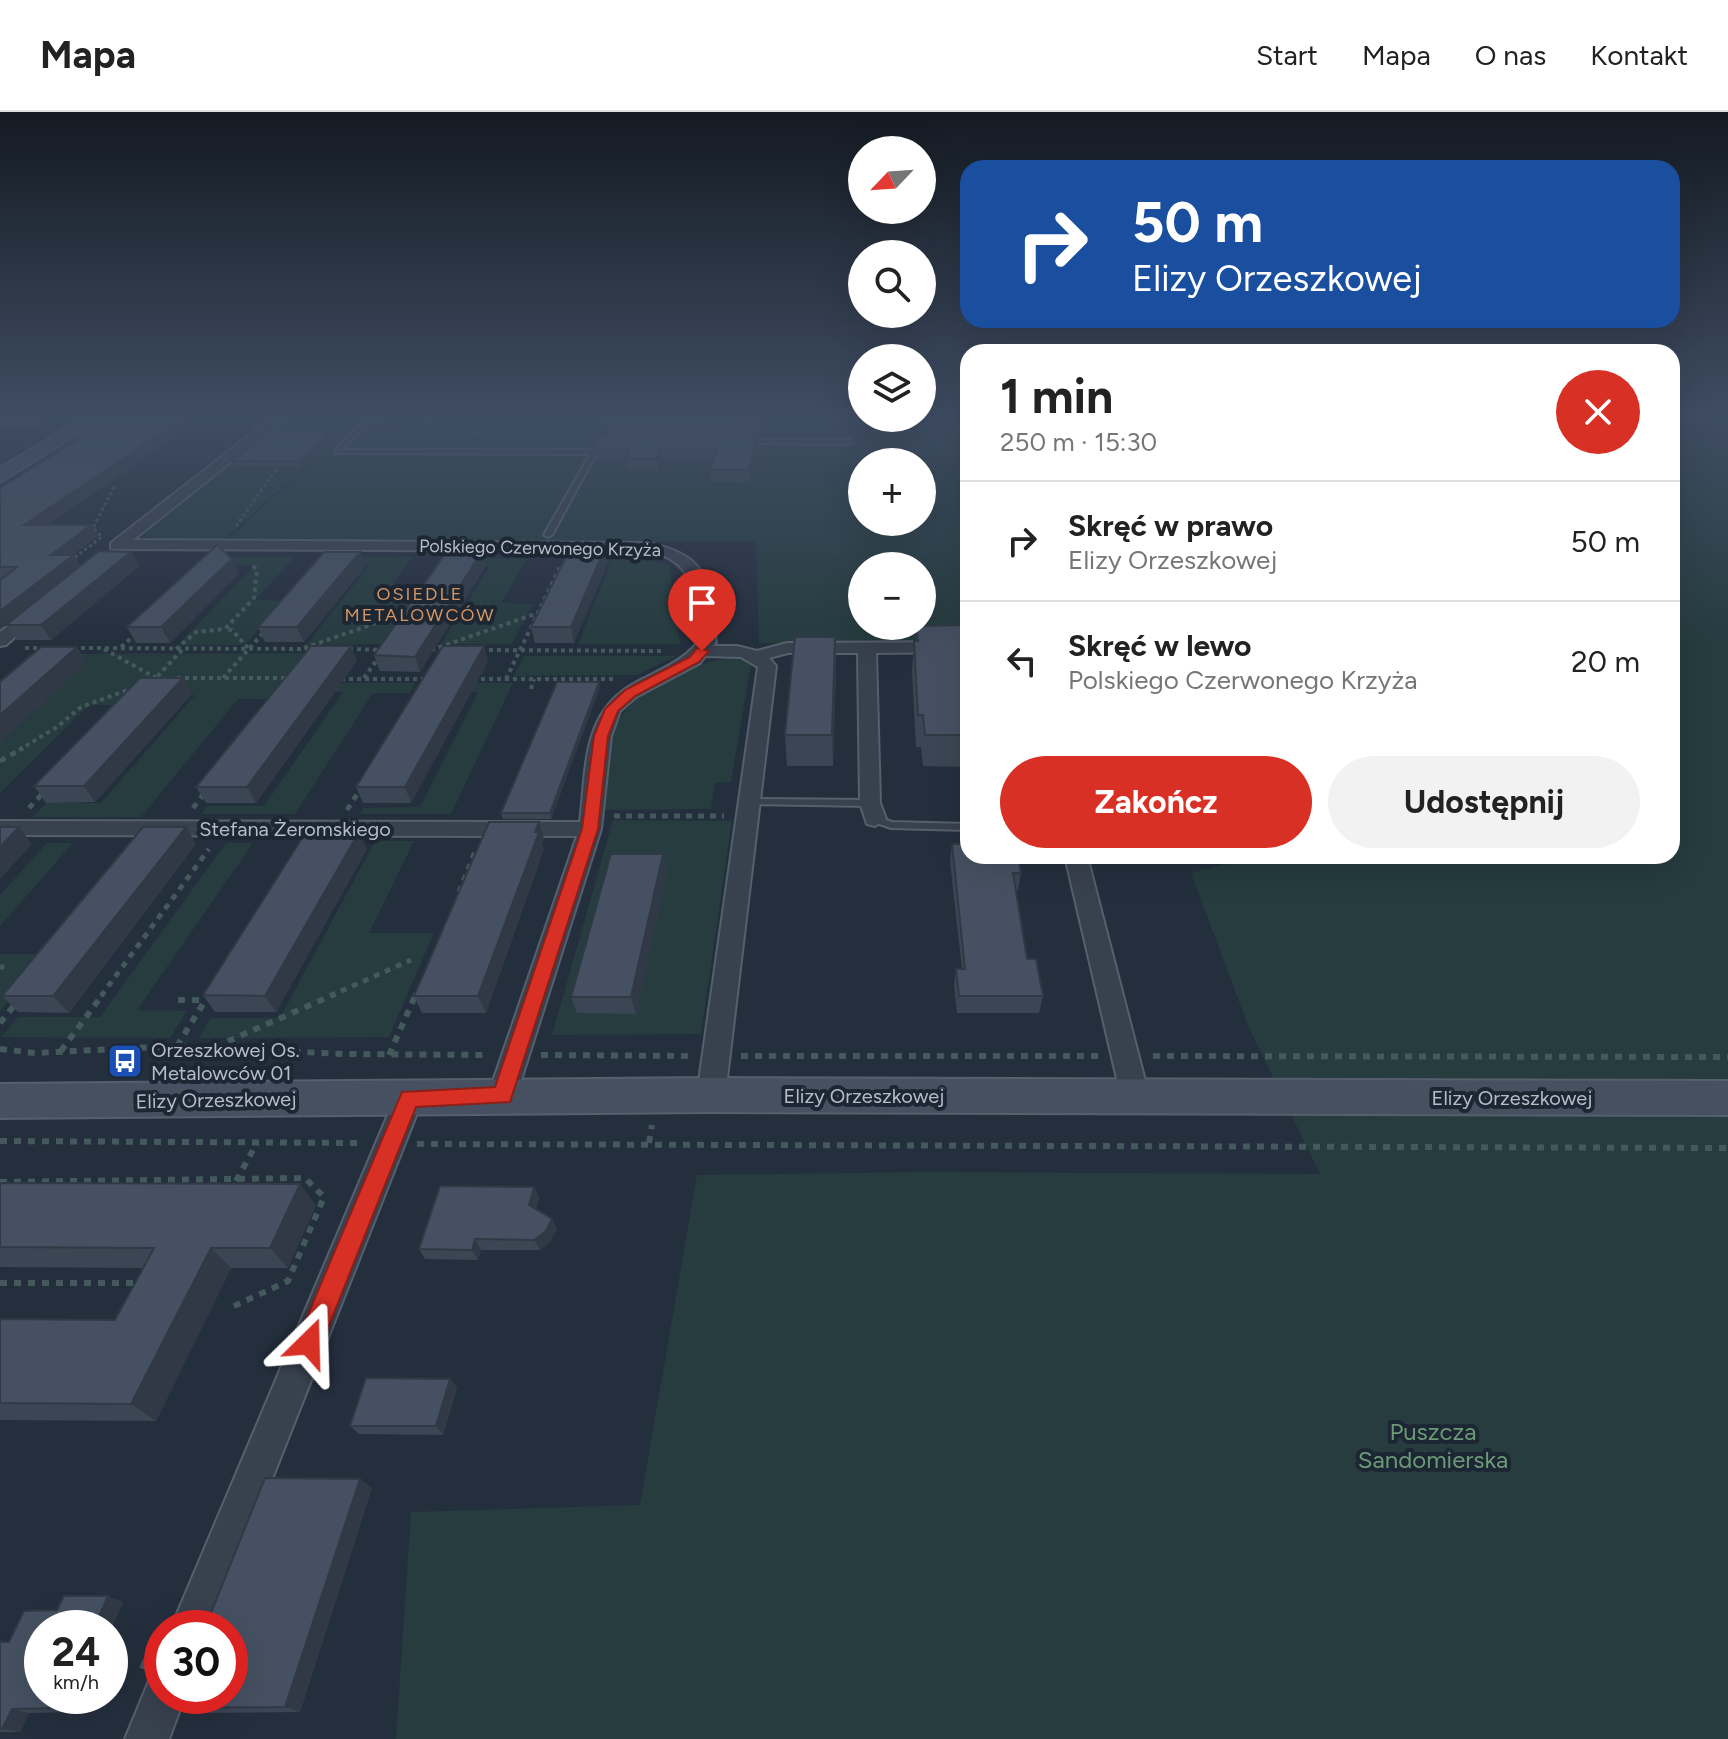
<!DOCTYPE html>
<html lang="pl">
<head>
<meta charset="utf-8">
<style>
  :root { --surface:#fff; --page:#f2f2f2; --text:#222; --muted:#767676; --line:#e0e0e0; --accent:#d93025 }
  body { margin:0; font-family:Figtree,sans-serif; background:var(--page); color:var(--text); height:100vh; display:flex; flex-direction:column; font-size:30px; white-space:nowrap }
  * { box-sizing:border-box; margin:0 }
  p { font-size:26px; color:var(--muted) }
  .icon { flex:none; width:44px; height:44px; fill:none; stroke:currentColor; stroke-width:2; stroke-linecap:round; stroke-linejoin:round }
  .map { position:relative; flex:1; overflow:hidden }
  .side { position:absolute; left:960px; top:232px; width:720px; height:520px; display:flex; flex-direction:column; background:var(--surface); border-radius:24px; box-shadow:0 8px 32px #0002 }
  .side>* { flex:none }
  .hud { position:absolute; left:960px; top:48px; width:720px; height:168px; border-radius:24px; box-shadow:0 8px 32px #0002; background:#1a4fa0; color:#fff; overflow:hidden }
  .needle { width:52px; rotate:245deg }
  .controls { position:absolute; left:848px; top:24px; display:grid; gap:16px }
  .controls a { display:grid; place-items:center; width:88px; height:88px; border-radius:50%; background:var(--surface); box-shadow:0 8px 32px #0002; font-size:40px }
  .speed { position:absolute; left:24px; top:1498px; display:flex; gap:16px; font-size:40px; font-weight:700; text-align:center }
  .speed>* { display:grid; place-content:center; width:104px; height:104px; border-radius:50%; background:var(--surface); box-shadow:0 8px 32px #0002; line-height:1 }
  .speed small { font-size:20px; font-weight:400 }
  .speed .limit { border:12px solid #d22; background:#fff; color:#111 }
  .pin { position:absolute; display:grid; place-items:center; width:68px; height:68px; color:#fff; margin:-82px -34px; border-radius:50% 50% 50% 0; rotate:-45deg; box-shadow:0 0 8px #0007 }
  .pin .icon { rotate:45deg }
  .me { position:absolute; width:88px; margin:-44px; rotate:22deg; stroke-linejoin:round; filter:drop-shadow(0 0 6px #0008) }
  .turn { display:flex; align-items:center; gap:28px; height:168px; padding:0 40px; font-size:36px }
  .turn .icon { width:104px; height:104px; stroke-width:2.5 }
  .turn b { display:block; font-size:56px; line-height:68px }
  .round { display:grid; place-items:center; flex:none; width:84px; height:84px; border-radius:42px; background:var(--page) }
  .summary { display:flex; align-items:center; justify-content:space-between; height:136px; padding:0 40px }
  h1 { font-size:48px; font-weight:700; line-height:60px }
  .cta { display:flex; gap:16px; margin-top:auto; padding:16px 40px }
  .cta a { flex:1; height:92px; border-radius:48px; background:var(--accent); color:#fff; font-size:32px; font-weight:700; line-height:92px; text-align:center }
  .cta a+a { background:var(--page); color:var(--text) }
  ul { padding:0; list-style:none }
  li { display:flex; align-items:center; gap:24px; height:120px; padding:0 40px; border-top:2px solid var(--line) }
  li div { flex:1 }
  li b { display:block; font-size:30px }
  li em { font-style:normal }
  header { display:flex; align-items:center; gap:48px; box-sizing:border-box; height:112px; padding:0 40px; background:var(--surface); border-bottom:2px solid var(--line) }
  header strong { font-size:38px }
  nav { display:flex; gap:44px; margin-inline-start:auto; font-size:28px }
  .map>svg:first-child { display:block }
</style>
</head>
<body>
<header>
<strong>Mapa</strong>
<nav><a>Start</a><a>Mapa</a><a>O nas</a><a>Kontakt</a></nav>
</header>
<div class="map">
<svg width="1728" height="1627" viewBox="0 0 1728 1627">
  <rect width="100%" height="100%" fill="#242f3e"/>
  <!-- green -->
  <g fill="#263c3f" fill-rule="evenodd">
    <path d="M290 304H360L224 428H151L152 426 146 424 147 418Z"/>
    <path d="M419 304H968V533L759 531 756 430 228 428 349 315H407ZM862 350H922V410H862ZM862 454H922V514H862Z"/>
    <path d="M1672 320 1728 333V1627H396L411 1400 640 1393 697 1063 923 1060 1320 1062 1249 916 1191 761 1256 744H1672Z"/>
    <path d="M226 445H295L255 488 284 489 245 533H178L255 453H218Z"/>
    <path d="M337 445H412L381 488 414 489 384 532 306 533 369 454 330 453Z"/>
    <path d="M455 446 527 447 501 491 533 492 512 532H441L490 454 450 453Z"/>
    <path d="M570 446 633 447 669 452 680 532H578L610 453H566Z"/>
    <path d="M309 541 274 587H238L141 705H33L46 691H101L195 583H135L125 593H89L0 681V568L30 542Z"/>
    <path d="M524 544H677L637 563 514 564Z"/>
    <path d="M724 547H752L731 670 715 671 711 697 601 698C605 674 604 641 614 618 631 578 683 554 724 547Z"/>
    <path d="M301 571H415L409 581H373L295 702H201L207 694H264L343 580 295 579Z"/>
    <path d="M432 571H513L451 702H360L363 696 420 695 478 580H426Z"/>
    <path d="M613 708 732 709 701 922 552 923Z"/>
    <path d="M375 729H414L369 821H434L389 925 199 926 210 906H280Z"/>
    <path d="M47 731H73L0 814V783Z"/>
    <path d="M226 731H253L137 898 187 899 170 926 1 925 18 905H100Z"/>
    <path d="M0 842H46L0 899Z"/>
  </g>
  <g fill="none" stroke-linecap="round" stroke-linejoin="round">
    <defs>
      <g id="lane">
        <path d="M377 304H386L366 313 342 338H594L597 340 552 423 548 425 544 423 590 342 335 341V339L362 311Z"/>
        <path d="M744 328H850L853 330 850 332 742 331Z"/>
        <path d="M750 687 870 688 875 691 870 694 746 692 745 690 746 688Z"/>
        <path d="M875 704 892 710 968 712V718L891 716 871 709 870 707 871 705Z"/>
      </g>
      <g id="street">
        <path d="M274 304H288L133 428 649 431C714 445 707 473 716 530L713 534H737L757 539 787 531 968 530V540L876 541 880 691 886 707 875 714 867 712 860 691 858 541H788L769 546 776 554 725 983 721 991 711 995 701 991 697 983 758 555 741 545 705 544 700 551 636 585 620 599 611 624 601 717 516 984 512 992 502 996 492 992 488 984 577 724 0 723V709L580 710C587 655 581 599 637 570 660 558 683 549 698 530 693 486 700 451 649 439L111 437V431Z"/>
        <path d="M34 494 42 499 40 502 6 533 0 534V520Z"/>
        <path d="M1065 744H1087L1149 984 1145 992 1135 996 1125 992 1121 984Z"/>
        <path d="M409 974 419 978 423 986 213 1516H171L395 986 399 978Z"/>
        <path d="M162 1563V1584H185L169 1627H125L149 1569Z"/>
      </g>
      <g id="secondary">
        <path d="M87 304H107L0 370V356Z"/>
        <path d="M711 966 1728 969V1003L711 1000 0 1006V972Z"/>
      </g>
    </defs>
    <!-- lane casing -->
    <use href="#lane" stroke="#565f6c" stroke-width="4"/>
    <!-- street casing -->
    <use href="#street" stroke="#565f6c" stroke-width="4"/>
    <!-- secondary casing -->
    <use href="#secondary" stroke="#565f6c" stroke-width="4"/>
    <!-- path-far4 -->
    <g stroke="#44595c" stroke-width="3" stroke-dasharray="3 3" stroke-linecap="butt">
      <path d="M430 304 418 317 482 321"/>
      <path d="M293 317H329L315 322"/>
      <path d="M236 414 276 358V349"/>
      <path d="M70 449 102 425 93 416 115 373"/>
    </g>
    <!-- path-far3 -->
    <g stroke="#44595c" stroke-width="4" stroke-dasharray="4 4" stroke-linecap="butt">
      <path d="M121 535 137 521"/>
      <path d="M25 536H47"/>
      <path d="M73 536 315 537"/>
      <path d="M248 536 232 518 225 517 254 486 257 457 251 453"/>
      <path d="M304 536 408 500"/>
      <path d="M104 537 156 566"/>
      <path d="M176 537 196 520 225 517"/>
      <path d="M349 537 383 538"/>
      <path d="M431 538 538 501"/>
      <path d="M481 538 663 539"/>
      <path d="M177 566H287"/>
      <path d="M223 566 264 520"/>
      <path d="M364 566 379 545"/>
      <path d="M341 567H427"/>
      <path d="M473 567H615"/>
      <path d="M506 567 561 453"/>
      <path d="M152 570 183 537"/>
      <path d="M531 577 534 567"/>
      <path d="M19 638 57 615 81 595 133 576"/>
    </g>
    <!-- path-far2 -->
    <g stroke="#44595c" stroke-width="5" stroke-dasharray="6 6" stroke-linecap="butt">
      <path d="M0 649 23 636"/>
      <path d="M29 696 44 680"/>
      <path d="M193 696 206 679"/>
      <path d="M347 698 361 676"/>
      <path d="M614 704H724"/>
      <path d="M459 780 476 737"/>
      <path d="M0 856 4 854"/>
      <path d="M101 884 209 737"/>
      <path d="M330 884 411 848"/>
      <path d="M415 884 416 881"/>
    </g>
    <!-- path-far1 -->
    <g stroke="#44595c" stroke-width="6" stroke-dasharray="7 7" stroke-linecap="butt">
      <path d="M178 888H204"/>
      <path d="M0 911 17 890"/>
      <path d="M177 934 208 884"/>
      <path d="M215 935 335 882"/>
      <path d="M0 937 35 941 177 934 343 942 487 943"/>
      <path d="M61 939 103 882"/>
      <path d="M389 943 416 882"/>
      <path d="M541 943 691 944"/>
      <path d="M741 944H1099"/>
      <path d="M1153 944 1728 945"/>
      <path d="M0 1029 363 1031"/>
      <path d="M649 1031 652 1013"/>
      <path d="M417 1032 1728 1036"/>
      <path d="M236 1069 257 1031"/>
      <path d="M0 1070 305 1066 324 1085 288 1169 232 1195"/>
      <path d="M0 1171H139"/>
    </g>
    <!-- path -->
    <path stroke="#44595c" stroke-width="8" stroke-dasharray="10 10" stroke-linecap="butt" d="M143 1557 158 1522"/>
    <!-- lane -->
    <use href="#lane" fill="#38414e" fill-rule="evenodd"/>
    <!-- street -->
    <use href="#street" fill="#38414e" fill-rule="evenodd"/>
    <!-- secondary -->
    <use href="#secondary" fill="#465061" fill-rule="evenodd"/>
  </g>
  <!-- wall -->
  <g fill="#3b4654">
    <path d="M0 304H58L41 314H0Z"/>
    <path d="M204 304 47 413H91L98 424 72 443 80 454 0 517V468L2 466H0V376Z"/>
    <path d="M764 304 761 324H757L758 335 750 371 712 370 710 358 714 348H662L658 359H628L626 348H596L594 336 607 324 604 309Z"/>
    <path d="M332 320 333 324 300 354H234L232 349Z"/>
    <path d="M232 447 239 462 170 531H136L127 515Z"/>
    <path d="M139 454 51 528H17L6 513Z"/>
    <path d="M365 455 304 530H265L258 515Z"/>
    <path d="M485 455 420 560 380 559 374 543Z"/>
    <path d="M606 455 574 531H535L531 515Z"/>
    <path d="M916 514 968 532V655L923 654 921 635H916L912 559 914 529H916Z"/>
    <path d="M835 525 836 555 833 654H787L785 623Z"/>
    <path d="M357 549 256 691H206L196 675Z"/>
    <path d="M488 549 411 691H363L356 675Z"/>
    <path d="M600 575 551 707H503L501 701Z"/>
    <path d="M192 582 95 690 46 691 34 674Z"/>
    <path d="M539 710 544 727 542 731 544 737 486 901H422L414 884Z"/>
    <path d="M196 732 69 901 18 900 2 884Z"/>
    <path d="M952 732 1021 761 1018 778H1016L1027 847 1043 884 1039 901H957L954 874 956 857H962L950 749Z"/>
    <path d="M367 737 276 900H215L203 883Z"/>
    <path d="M663 742 667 759 636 902 577 901 571 885Z"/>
    <path d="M0 1071 316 1093 288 1156H231L156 1309 0 1308V1207L115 1208 143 1156 0 1155Z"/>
    <path d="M534 1075 539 1086 536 1097 552 1107 557 1117 550 1130 540 1138H481L478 1148 425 1147 419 1137Z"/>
    <path d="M450 1267 457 1276 443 1323 359 1322 350 1314Z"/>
    <path d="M372 1376 300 1600 192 1601 174 1596Z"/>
    <path d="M123 1490 110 1519V1516L74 1600 29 1601 20 1620H0V1530H9L57 1498Z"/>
  </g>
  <!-- shaded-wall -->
  <g fill="#303945">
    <path d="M36 304H58L41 314Z"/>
    <path d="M186 304H204L31 424 24 413Z"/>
    <path d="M760 304H764L761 324 759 307Z"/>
    <path d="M332 320 333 324 300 354 298 349Z"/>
    <path d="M757 324 758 335 750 371 749 358Z"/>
    <path d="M660 336 662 348 658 359 656 347Z"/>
    <path d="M91 413 98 424 58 454 51 443Z"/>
    <path d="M131 440 139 454 51 528 41 513Z"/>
    <path d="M360 440 365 455 304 530 297 515Z"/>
    <path d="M481 441 485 455 420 560 415 545Z"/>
    <path d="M603 441 606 455 574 531 571 515Z"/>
    <path d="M74 443 80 454 0 517V499Z"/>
    <path d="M232 447 239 462 170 531 161 515Z"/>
    <path d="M835 525 836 555 833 654 832 623Z"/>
    <path d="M351 534 357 549 256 691 247 675Z"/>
    <path d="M484 534 488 549 411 691 405 675Z"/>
    <path d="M77 535 87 551 0 631V603Z"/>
    <path d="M183 566 192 582 95 690 84 674Z"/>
    <path d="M599 570 600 575 551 707 550 701Z"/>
    <path d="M539 710 544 727 542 731 544 737 486 901 478 884Z"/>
    <path d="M19 715 32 732 0 767V735Z"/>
    <path d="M186 715 196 732 69 901 53 884Z"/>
    <path d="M359 720 367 737 276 900 265 884Z"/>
    <path d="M663 742 667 759 636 902 631 885Z"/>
    <path d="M300 1072 316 1093 288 1156 270 1136Z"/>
    <path d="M534 1075 539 1086 534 1104 529 1093Z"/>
    <path d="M552 1107 557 1117 550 1130 540 1138 534 1128Z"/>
    <path d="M475 1127 481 1138 478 1148 472 1138Z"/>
    <path d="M211 1136 231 1156 156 1309 131 1292Z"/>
    <path d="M450 1267 457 1276 443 1323 436 1314Z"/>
    <path d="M360 1367 372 1376 300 1600 285 1595Z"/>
    <path d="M108 1484 123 1490 110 1519V1516H94Z"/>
    <path d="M62 1584H81L74 1600 57 1596Z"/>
    <path d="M12 1597 29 1601 20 1620 2 1617Z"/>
  </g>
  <!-- building -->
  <g fill="#455162" stroke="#303945" stroke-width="2">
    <path d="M115 304H186L24 413H91L51 443H74L0 499V468L17 455H0V376Z"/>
    <path d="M607 304H760L759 307 604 309Z"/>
    <path d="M268 320H332L298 349H232Z"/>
    <path d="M601 324H757L749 358H710L718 336H660L656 347H626L629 340H625L627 336H594Z"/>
    <path d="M217 433 232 447 161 515H127Z"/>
    <path d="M99 439 131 440 41 513H6Z"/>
    <path d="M324 440H360L297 515H258Z"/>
    <path d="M446 441H481L415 545 374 543Z"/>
    <path d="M568 441H603L571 515H531Z"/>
    <path d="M966 513 968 532V623H925L923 603H918L914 529H918L916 514Z"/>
    <path d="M795 525H835L832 623H785Z"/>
    <path d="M311 534H351L247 675H196Z"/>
    <path d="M443 534H484L405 675H356Z"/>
    <path d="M41 535H77L0 603V570Z"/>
    <path d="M140 566H183L84 674H34Z"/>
    <path d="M557 570H599L550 701H501Z"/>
    <path d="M489 710H539L535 720H539L478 884H414Z"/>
    <path d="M0 715H19L0 735Z"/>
    <path d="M143 715H186L53 884H2Z"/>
    <path d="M306 720H359L265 884 203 883Z"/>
    <path d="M952 732H968V744H1018L1021 761H1013L1027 847H1036L1043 884H959L956 857H965Z"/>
    <path d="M611 742H663L631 885H571Z"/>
    <path d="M0 1071 300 1072 270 1136H211L131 1292 0 1291V1207L115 1208 154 1136 0 1135Z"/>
    <path d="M440 1074 534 1075 529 1093 552 1107 546 1119 534 1128 475 1127 472 1138 419 1137Z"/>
    <path d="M366 1266 450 1267 436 1314H350Z"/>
    <path d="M265 1366 360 1367 285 1595 174 1596 179 1584H230V1516H205Z"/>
    <path d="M64 1484H108L94 1516H42V1584H62L57 1596 12 1597 2 1617H0V1530H9L24 1499 57 1498Z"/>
  </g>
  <!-- sky -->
  <linearGradient id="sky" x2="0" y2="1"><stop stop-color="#141a22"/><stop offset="0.57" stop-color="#3f4d63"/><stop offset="1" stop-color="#3f4d63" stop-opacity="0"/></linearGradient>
  <rect width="1728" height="532" fill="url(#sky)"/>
  <!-- route -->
  <path fill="#d93025" stroke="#8d1f18" stroke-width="2" d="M697 536 709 539 699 550 635 584 618 599 608 624 598 717 510 990 416 995 318 1241 309 1244 299 1241 296 1231 402 980 495 975 582 717 594 624 605 597 625 578 690 545Z"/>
  <!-- icons -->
  <defs>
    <symbol id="bus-square" viewBox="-11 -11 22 22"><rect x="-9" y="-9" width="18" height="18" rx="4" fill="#1a4fb4" stroke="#1d2633"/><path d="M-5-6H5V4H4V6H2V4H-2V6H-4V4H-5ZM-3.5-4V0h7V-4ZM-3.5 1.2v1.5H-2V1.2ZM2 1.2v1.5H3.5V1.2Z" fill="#fff"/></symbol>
  </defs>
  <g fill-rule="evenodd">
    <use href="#bus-square" x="105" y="929" width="40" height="40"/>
  </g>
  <g text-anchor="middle" stroke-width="8" stroke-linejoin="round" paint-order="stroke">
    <!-- far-street labels -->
    <g font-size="18" fill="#b4bcc9" stroke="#1d2633">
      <text transform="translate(540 436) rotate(1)" y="6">Polskiego Czerwonego Krzyża</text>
    </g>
    <!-- far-neighbourhood labels -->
    <g font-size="18" letter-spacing="2" fill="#d59563" stroke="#1d2633">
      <text x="420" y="488">OSIEDLE<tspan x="420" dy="21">METALOWCÓW</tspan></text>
    </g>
    <!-- street labels -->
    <g font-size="20" fill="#b4bcc9" stroke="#1d2633">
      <text x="295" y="724">Stefana Żeromskiego</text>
      <text x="864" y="991">Elizy Orzeszkowej</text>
      <text x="1512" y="993">Elizy Orzeszkowej</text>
      <text transform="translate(216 988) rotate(-1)" y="7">Elizy Orzeszkowej</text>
    </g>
    <!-- poi labels -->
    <g font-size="20" fill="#b4bcc9" stroke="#1d2633" text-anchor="start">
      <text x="151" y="945">Orzeszkowej Os.<tspan x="151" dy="23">Metalowców 01</tspan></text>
    </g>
    <!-- near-park labels -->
    <g font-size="24" fill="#6b9a76" stroke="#1d2633">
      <text x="1433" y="1328">Puszcza<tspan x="1433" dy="28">Sandomierska</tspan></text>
    </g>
  </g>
</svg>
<div class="controls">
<a><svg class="needle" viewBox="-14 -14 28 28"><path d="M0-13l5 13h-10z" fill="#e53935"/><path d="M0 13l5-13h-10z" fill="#767676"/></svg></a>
<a><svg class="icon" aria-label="search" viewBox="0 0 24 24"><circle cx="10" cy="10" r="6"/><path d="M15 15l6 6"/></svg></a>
<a><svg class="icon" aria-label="layers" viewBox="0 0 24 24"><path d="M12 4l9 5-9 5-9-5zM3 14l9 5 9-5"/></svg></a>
<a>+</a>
<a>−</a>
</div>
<div class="speed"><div>24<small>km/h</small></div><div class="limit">30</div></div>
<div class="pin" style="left:702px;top:539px;background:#d93025"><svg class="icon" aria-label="arrive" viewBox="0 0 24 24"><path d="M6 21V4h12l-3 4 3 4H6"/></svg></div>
<svg class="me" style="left:309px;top:1231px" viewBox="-20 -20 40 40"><path d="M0-17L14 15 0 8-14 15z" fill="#d93025" stroke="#fff" stroke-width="4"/></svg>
<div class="hud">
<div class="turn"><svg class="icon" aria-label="right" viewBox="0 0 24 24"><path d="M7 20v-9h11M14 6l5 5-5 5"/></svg><div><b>50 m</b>Elizy Orzeszkowej</div></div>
</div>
<section class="side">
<div class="summary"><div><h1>1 min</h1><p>250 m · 15:30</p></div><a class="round" style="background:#d93025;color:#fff"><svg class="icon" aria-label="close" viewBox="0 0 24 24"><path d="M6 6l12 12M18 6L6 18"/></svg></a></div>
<ul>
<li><svg class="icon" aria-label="right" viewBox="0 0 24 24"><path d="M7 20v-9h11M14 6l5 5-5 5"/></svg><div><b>Skręć w prawo</b><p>Elizy Orzeszkowej</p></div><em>50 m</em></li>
<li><svg class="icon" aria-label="left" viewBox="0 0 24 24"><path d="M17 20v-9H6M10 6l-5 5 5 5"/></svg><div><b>Skręć w lewo</b><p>Polskiego Czerwonego Krzyża</p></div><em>20 m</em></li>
</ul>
<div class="cta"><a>Zakończ</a><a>Udostępnij</a></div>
</section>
</div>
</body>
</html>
